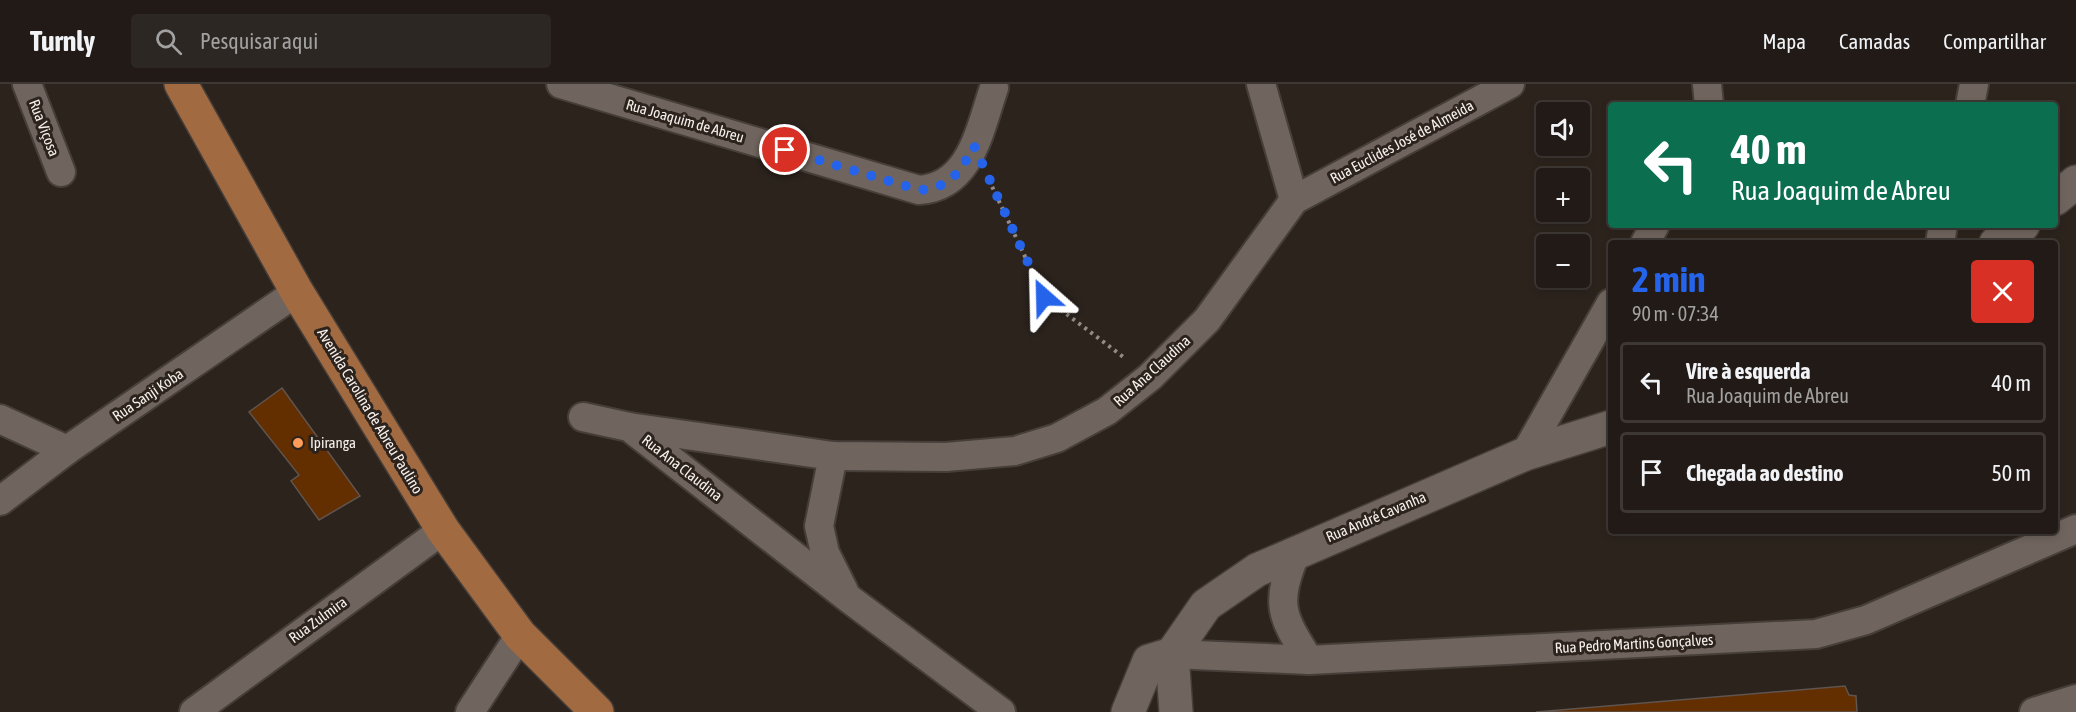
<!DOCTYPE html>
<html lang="pt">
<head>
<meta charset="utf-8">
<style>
  :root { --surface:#211a16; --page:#2d2723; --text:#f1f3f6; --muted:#a2a1a1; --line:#3e3835; --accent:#2563eb }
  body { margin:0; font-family:"Asap Condensed",sans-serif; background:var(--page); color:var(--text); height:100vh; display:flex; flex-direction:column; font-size:22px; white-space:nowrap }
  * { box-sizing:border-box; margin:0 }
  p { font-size:20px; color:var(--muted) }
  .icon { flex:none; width:33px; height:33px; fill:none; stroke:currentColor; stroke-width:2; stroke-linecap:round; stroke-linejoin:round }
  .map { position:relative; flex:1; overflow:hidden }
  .sheet { position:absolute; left:1608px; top:156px; width:450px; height:294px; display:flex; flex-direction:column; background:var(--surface); border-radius:6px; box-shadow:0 3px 9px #0003,0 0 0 2px var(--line) }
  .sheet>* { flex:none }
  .top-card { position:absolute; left:1608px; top:18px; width:450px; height:126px; border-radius:6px; box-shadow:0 3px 9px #0003,0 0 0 2px var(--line); background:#0b6e4f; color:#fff; overflow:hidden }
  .controls { position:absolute; left:1536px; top:18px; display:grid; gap:12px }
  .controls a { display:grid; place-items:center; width:54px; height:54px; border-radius:6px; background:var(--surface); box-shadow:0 3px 9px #0003,0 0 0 2px var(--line); font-size:30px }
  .pin { position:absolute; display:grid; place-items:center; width:51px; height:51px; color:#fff; margin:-26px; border:3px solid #fff; border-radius:50%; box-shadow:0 2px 6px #0007 }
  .me { position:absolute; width:66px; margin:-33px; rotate:335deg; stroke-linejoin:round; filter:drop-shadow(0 0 4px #0008) }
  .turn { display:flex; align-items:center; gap:21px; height:126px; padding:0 24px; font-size:27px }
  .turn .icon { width:78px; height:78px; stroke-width:2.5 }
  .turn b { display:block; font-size:42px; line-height:51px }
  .round { display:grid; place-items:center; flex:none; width:63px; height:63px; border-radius:6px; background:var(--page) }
  .overview { display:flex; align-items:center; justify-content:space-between; height:102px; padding:0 24px }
  h1 { font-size:36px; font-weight:700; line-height:45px; color:var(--accent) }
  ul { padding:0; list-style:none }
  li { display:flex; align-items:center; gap:18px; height:81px; margin:0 12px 9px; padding:0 12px; border:3px solid var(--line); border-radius:6px }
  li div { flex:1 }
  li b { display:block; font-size:22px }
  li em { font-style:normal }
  header { display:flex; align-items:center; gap:36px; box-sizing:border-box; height:84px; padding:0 30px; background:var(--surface); border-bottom:2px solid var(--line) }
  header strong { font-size:28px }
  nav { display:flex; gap:33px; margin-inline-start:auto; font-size:21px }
  .search { width:420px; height:54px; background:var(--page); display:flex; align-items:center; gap:15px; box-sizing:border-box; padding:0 21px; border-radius:6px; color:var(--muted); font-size:22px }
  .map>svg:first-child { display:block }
</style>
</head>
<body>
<header>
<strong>Turnly</strong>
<div class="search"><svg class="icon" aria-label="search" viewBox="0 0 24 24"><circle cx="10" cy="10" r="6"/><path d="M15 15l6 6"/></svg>Pesquisar aqui</div>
<nav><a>Mapa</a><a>Camadas</a><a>Compartilhar</a></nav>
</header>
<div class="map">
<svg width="2076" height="628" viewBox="0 0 2076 628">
  <rect width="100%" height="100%" fill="#2c231d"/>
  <!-- building -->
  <g fill="#632e00" stroke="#5f544e" stroke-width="1.5">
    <path d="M282 304 360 412 319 436 291 397 299 391 249 328Z"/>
    <path d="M1845 602 1849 611 1856 612 1857 628H1536Z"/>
  </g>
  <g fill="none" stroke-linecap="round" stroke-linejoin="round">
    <defs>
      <g id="minor">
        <path d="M27 0 61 88"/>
        <path d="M561 0 919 106C971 103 980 44 994 4"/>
        <path d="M1261 0 1294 116"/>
        <path d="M1707 0 1709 21"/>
        <path d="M1970 21 1974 0"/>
        <path d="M1645 159 1655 141"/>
        <path d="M1940 159 1943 141"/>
        <path d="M583 333 629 343 848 514 1001 628"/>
        <path d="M0 335 67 366"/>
        <path d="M629 343 833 372 946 373 1015 367 1057 354 1107 327 1150 293 1207 236 1294 116 1510 0"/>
        <path d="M1525 370 1611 219"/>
        <path d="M833 372 819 442 825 469 844 507"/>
        <path d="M0 417 67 366 297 208"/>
        <path d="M1296 468C1275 520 1280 530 1309 576"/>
        <path d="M1172 570 1309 576 1816 550 1866 536 2076 445"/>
        <path d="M194 628 443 446"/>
        <path d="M470 628 520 551"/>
        <path d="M2034 628 2076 615"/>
      </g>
      <g id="tertiary">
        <path d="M2055 115 2076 98"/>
        <path d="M1996 159 2023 141"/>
        <path d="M1128 628 1149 577 1172 570"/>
        <path d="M1176 628 1172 570 1206 521 1257 486 1525 370 1611 343"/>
      </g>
      <path id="primary" d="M181 0 297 208 443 446 520 551 597 628"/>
    </defs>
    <!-- minor casing -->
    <use href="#minor" stroke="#463e39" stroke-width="32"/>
    <!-- tertiary casing -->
    <use href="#tertiary" stroke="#463e39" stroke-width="36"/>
    <!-- primary casing -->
    <use href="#primary" stroke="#463e39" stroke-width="36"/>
    <!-- path -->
    <path stroke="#938b86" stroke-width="4" stroke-dasharray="3 4.5" stroke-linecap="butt" d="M989 96 1044 213 1126 275"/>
    <!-- minor -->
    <use href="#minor" stroke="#70655e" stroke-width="28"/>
    <!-- tertiary -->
    <use href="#tertiary" stroke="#70655e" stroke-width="33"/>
    <!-- primary -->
    <use href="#primary" stroke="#a26a41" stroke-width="33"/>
  </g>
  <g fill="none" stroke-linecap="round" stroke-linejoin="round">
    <!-- route -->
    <path stroke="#2563eb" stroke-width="10" stroke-dasharray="0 18" d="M785 66 919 106C951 104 960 88 974 62L1044 213"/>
  </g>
  <!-- markers -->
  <circle fill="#fe9c58" stroke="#2c231d" stroke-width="2" cx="298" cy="359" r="6"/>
  <g text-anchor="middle" stroke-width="6" stroke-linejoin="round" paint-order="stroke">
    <!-- street labels -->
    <g font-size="15" fill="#f6efeb" stroke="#2c231d">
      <text transform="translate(685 37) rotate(16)" y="5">Rua Joaquim de Abreu</text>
      <text transform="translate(44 44) rotate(69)" y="5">Rua Viçosa</text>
      <text transform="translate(1402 58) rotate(-28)" y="5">Rua Euclides José de Almeida</text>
      <text transform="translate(1152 287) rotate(-42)" y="5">Rua Ana Claudina</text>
      <text transform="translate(148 311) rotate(-34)" y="5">Rua Sanji Koba</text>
      <text transform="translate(370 327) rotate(59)" y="5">Avenida Carolina de Abreu Paulino</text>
      <text transform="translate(682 384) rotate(38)" y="5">Rua Ana Claudina</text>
      <text transform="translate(1376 433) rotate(-23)" y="5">Rua André Cavanha</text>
      <text transform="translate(318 536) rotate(-36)" y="5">Rua Zulmira</text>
      <text transform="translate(1634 560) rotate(-3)" y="5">Rua Pedro Martins Gonçalves</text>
    </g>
    <!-- poi labels -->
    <g font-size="15" fill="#f6efeb" stroke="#2c231d" text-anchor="start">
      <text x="310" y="364">Ipiranga</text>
    </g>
  </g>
</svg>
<div class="controls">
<a><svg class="icon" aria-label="sound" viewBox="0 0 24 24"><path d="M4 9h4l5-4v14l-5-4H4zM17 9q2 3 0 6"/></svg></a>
<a>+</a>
<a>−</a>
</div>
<div class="pin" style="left:785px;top:66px;background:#d93025"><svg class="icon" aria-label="arrive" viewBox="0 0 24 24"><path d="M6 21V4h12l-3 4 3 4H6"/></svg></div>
<svg class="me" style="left:1044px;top:213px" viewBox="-20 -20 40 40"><path d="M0-17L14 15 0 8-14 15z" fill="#2563eb" stroke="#fff" stroke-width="4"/></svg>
<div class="top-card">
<div class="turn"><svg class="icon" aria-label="left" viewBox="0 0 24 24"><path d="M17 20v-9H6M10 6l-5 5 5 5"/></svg><div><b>40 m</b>Rua Joaquim de Abreu</div></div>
</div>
<section class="sheet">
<div class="overview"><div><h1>2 min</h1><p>90 m · 07:34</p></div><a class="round" style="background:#d93025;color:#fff"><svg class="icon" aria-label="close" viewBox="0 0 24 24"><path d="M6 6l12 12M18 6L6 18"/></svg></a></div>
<ul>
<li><svg class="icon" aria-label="left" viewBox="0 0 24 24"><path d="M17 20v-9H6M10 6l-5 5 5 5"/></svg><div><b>Vire à esquerda</b><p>Rua Joaquim de Abreu</p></div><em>40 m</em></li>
<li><svg class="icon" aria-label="arrive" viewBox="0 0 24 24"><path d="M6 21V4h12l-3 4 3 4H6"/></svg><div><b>Chegada ao destino</b></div><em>50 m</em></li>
</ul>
</section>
</div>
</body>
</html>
